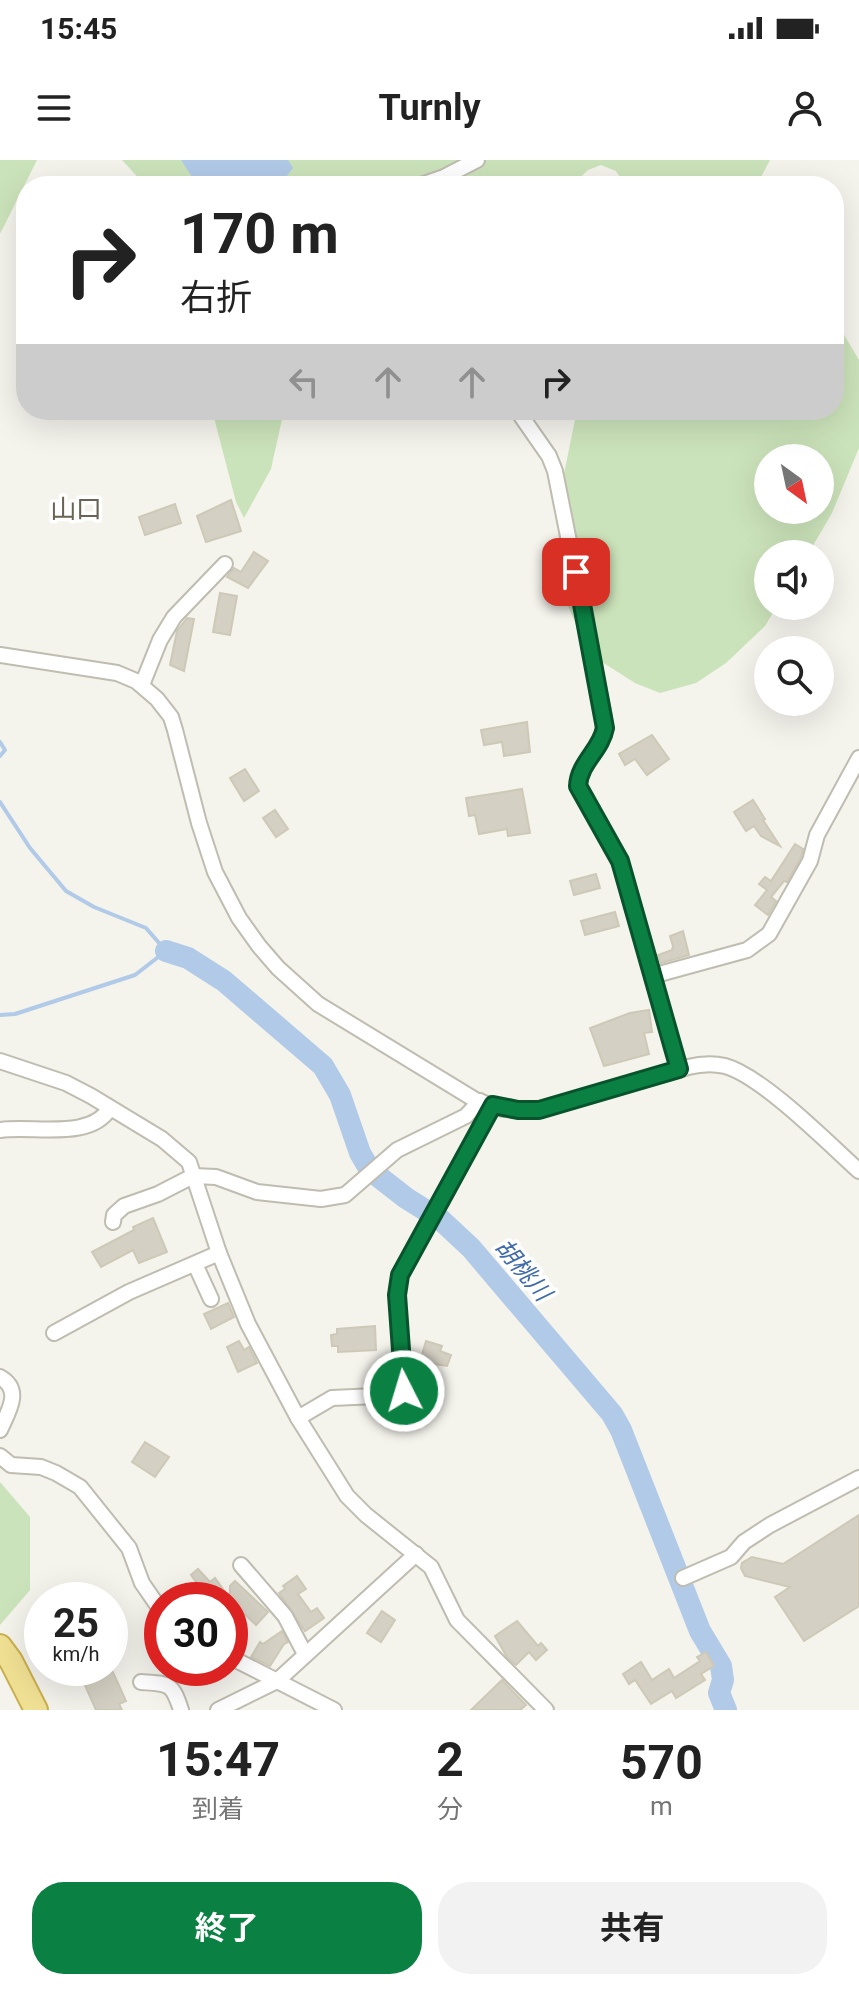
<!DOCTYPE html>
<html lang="ja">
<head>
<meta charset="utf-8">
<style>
  :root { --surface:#fff; --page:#f2f2f2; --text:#222; --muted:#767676; --accent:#0b8043 }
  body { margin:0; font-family:Roboto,"Noto Sans JP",sans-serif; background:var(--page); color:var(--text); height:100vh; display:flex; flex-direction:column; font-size:30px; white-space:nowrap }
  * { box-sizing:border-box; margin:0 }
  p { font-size:26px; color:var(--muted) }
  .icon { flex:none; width:44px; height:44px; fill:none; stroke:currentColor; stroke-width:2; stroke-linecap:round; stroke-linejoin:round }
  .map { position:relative; height:1550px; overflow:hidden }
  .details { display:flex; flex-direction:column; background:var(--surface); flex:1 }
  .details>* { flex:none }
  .top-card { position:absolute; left:16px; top:16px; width:828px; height:244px; border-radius:32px; box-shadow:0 8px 32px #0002; background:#fff; color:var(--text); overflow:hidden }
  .needle { width:52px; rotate:147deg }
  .controls { position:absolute; left:754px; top:284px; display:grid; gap:16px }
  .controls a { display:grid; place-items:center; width:80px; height:80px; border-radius:50%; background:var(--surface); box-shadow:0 8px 32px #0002; font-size:40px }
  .speed { position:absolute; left:24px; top:1422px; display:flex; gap:16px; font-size:40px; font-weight:700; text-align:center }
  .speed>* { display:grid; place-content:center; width:104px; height:104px; border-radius:50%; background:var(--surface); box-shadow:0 8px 32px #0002; line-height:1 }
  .speed small { font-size:20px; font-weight:400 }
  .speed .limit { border:12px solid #d22; background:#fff; color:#111 }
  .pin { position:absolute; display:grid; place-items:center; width:68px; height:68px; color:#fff; margin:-34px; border-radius:16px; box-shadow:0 4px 12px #0006 }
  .me { position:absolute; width:88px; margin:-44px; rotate:355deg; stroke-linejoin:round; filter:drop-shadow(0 0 6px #0008) }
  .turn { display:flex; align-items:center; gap:28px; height:168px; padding:0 32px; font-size:36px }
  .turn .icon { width:104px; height:104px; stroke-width:2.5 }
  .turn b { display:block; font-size:56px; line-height:68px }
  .lanes { display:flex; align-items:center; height:76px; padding:0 32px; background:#0003; justify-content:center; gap:40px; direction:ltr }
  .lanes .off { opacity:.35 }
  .eta { display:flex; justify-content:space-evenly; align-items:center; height:136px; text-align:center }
  .eta b { font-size:48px; font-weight:700; line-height:56px }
  .button { display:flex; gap:16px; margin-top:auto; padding:16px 32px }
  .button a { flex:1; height:92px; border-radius:32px; background:var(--accent); color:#fff; font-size:32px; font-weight:700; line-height:92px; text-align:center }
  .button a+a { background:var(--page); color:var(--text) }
  .status { display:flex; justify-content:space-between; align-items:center; height:56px; padding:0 40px; background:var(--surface); direction:ltr }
  .status svg { height:22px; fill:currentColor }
  header { display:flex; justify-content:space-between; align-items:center; height:104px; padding:0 32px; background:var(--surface); font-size:36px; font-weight:700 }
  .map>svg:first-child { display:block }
</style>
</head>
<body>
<div class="status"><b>15:45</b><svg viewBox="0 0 49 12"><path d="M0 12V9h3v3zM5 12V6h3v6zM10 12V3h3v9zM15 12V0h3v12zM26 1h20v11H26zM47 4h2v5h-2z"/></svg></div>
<header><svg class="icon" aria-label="menu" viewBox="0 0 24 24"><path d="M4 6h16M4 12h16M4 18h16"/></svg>Turnly<svg class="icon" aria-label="person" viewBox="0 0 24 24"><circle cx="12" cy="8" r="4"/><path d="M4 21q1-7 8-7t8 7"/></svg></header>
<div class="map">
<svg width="859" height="1550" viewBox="0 0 859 1550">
  <rect width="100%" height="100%" fill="#f4f3ec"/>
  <!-- green -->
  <g fill="#cbe3ba" fill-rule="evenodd">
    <path d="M0 0H37L0 74Z"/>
    <path d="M122 0H770L761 17 760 26H626L616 11 601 5 588 10 571 26H146Z"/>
    <path d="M834 158 859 200V288L832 353 808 394H768V446H777L765 466 726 503 696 523 660 533 635 523 602 502 579 471 562 432 557 348 577 250H834ZM768 298H820V350H768Z"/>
    <path d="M212 250H284L271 309 244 358 236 342Z"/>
    <path d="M0 1322 30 1357V1430L0 1465Z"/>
  </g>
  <!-- water -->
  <path fill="#b1cae8" d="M181 0H288L293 8 279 26H198Z"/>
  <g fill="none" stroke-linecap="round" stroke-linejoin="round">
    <!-- stream -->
    <g stroke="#b1cae8" stroke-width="4">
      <path d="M0 582 5 590 0 596"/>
      <path d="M0 642 30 688 66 731 94 747 146 768 166 791 135 815 15 854 0 855"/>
    </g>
    <!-- river -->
    <path stroke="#b1cae8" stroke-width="22" d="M166 791 188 798 224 821 323 906 340 935 360 993 370 1010 406 1038 441 1060 471 1088 612 1254 621 1270 700 1471 721 1506 723 1520 719 1533 726 1550"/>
  </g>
  <!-- building -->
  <g fill="#d4d0c3" stroke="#cec9b7" stroke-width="2">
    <path d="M231 340 241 371 206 382 197 356Z"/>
    <path d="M175 344 181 363 145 375 139 357Z"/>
    <path d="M254 392 268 401 248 428 227 417 234 408 241 412Z"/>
    <path d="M220 433 237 436 230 475 213 472Z"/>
    <path d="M187 458 194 459 184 511 170 505 177 471Z"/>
    <path d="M527 562 530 592 504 596 502 582 484 585 481 570Z"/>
    <path d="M652 575 669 599 647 615 635 599 625 605 619 594Z"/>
    <path d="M245 609 259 631 244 641 230 618Z"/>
    <path d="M522 629 530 673 508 676 507 669 479 674 475 655 469 656 466 638Z"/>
    <path d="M753 640 765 659 763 660 780 686 761 676 754 666 746 671 734 652Z"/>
    <path d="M275 650 288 669 276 677 263 658Z"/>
    <path d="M795 684 803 689 801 697 787 722 784 721 771 737 776 741 768 755 755 745 767 730 759 724 765 717 771 721Z"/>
    <path d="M596 714 600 728 574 735 570 721Z"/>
    <path d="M615 752 619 766 585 775 581 761Z"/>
    <path d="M683 771 689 795 661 803 658 795 672 790 673 786 670 776Z"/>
    <path d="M649 850 652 872 644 873 649 894 604 906 590 868 630 853Z"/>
    <path d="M153 1058 167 1092 139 1103 133 1090 101 1107 92 1092 134 1070 133 1067Z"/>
    <path d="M228 1143 234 1157 211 1169 204 1154Z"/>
    <path d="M375 1166 376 1190 338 1192V1186H332L331 1175 337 1174V1169Z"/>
    <path d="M239 1181 244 1190 249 1187 257 1203 238 1212 227 1187Z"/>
    <path d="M426 1181 442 1186 440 1191 451 1195 447 1206 426 1203 427 1200 421 1198Z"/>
    <path d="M145 1282 169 1297 155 1317 132 1302Z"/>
    <path d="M859 1355V1446L804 1481 775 1437 790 1427 745 1416 741 1408 742 1403 752 1397 783 1404Z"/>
    <path d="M198 1409 210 1422 215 1418 225 1432 214 1440H209L191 1415Z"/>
    <path d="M297 1416 306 1429 298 1434 311 1452 317 1448 324 1458 305 1471 279 1433 285 1429 283 1426Z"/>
    <path d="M235 1421 268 1452 256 1465 240 1450 235 1455 230 1450V1426Z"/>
    <path d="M382 1451 395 1460 381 1482 367 1473Z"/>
    <path d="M517 1461 538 1486 541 1483 547 1490 536 1500 529 1492 516 1505 507 1497 495 1476Z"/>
    <path d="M282 1471 288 1482 284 1484 270 1506 251 1497 260 1482 263 1484Z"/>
    <path d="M706 1492 714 1506 701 1514 705 1520 676 1538 672 1531 651 1544 635 1520 629 1524 623 1514 641 1502 652 1520 669 1509 674 1518 700 1501 697 1497Z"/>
    <path d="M85 1508H111L126 1541 119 1544 122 1550H96L83 1521 89 1518Z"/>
    <path d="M502 1520 526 1545 520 1550H471Z"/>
  </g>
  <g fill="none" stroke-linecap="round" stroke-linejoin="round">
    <defs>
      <g id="minor">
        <path d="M418 26 444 17 477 0"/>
        <path d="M517 250 549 296 555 311 604 557C607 588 579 598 578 626L620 701 679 909"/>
        <path d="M0 495 117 513 136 521 157 539 171 557 175 570 199 663 215 712 239 758 259 786 278 808 318 844 477 941 504 949 539 950 688 907C700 904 713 903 725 906 762 916 829 984 859 1011"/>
        <path d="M142 525 160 480 174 457 225 404"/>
        <path d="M652 816 747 790 769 774 810 701 817 675 859 598"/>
        <path d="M0 901 66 923 91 936 162 979 189 1002 219 1093 248 1164 298 1258 347 1336 366 1355 431 1407 457 1460 546 1550"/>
        <path d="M0 970C34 965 90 981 110 948"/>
        <path d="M113 1062 114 1055 124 1046 158 1034 193 1016 216 1017 257 1032 321 1039 345 1035 397 990 466 956 480 941"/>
        <path d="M195 1104 211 1139"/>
        <path d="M54 1173 129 1132 219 1093"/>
        <path d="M0 1217C23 1230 8 1252 0 1270"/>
        <path d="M298 1258 332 1238 398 1235 404 1231 397 1135 400 1115 493 945"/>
        <path d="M0 1296 11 1305 41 1307 56 1313 80 1327 129 1388 142 1423 162 1452"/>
        <path d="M241 1405 285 1456 305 1494"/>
        <path d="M683 1418 731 1397 744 1382 770 1365 859 1318"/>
        <path d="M230 1497 334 1550"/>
        <path d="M141 1522C169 1524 172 1522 181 1550"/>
        <path d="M218 1550 277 1521 416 1394"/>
      </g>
      <path id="trunk" d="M0 1486 11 1501 36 1550"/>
    </defs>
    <!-- minor casing -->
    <use href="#minor" stroke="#bfbcb0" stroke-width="18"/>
    <!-- trunk casing -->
    <use href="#trunk" stroke="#cbb04f" stroke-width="26"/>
    <!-- minor -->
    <use href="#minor" stroke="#fff" stroke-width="14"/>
    <!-- trunk -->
    <use href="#trunk" stroke="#f0e093" stroke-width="22"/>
  </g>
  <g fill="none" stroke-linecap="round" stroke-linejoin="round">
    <defs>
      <path id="route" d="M404 1231 397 1135 400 1115 493 945 518 950H539L679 909 620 701 578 626C579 603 601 590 605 568L576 412"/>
    </defs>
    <!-- route casing -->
    <use href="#route" stroke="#07532c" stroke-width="20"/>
    <!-- route -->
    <use href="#route" stroke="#0b8043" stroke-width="14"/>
  </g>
  <g text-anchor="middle" stroke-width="7" stroke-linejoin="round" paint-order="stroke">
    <!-- water labels -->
    <g font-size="24" font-style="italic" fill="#406ca7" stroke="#fff">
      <text transform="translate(523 1110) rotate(50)" y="8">胡桃川</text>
    </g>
    <!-- quarter labels -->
    <g font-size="26" fill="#696453" stroke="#fff">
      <text x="76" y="358">山口</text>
    </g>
  </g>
</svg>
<div class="controls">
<a><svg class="needle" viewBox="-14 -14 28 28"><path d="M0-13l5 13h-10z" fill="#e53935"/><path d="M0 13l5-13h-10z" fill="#767676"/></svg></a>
<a><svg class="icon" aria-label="sound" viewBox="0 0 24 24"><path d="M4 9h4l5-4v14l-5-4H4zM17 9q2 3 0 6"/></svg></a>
<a><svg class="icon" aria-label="search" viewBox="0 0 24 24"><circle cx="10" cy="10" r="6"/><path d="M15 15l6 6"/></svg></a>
</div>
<div class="speed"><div>25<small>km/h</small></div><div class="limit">30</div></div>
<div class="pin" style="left:576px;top:412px;background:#d93025"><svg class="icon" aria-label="arrive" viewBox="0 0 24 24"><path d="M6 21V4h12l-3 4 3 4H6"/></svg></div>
<svg class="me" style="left:404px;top:1231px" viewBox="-20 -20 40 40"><circle r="17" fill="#0b8043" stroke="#fff" stroke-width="3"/><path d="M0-11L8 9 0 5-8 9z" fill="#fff"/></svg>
<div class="top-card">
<div class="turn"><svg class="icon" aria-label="right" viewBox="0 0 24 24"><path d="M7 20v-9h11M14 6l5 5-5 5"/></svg><div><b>170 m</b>右折</div></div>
<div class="lanes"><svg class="icon off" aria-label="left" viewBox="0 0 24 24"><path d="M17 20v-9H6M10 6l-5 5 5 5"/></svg><svg class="icon off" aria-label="ahead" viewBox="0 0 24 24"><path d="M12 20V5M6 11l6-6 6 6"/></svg><svg class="icon off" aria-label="ahead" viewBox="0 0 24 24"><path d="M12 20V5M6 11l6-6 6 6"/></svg><svg class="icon" aria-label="right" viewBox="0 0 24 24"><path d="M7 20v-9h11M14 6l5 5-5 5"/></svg></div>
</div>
</div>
<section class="details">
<div class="eta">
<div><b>15:47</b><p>到着</p></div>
<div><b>2</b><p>分</p></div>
<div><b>570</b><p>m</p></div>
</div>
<div class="button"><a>終了</a><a>共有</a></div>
</section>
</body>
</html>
